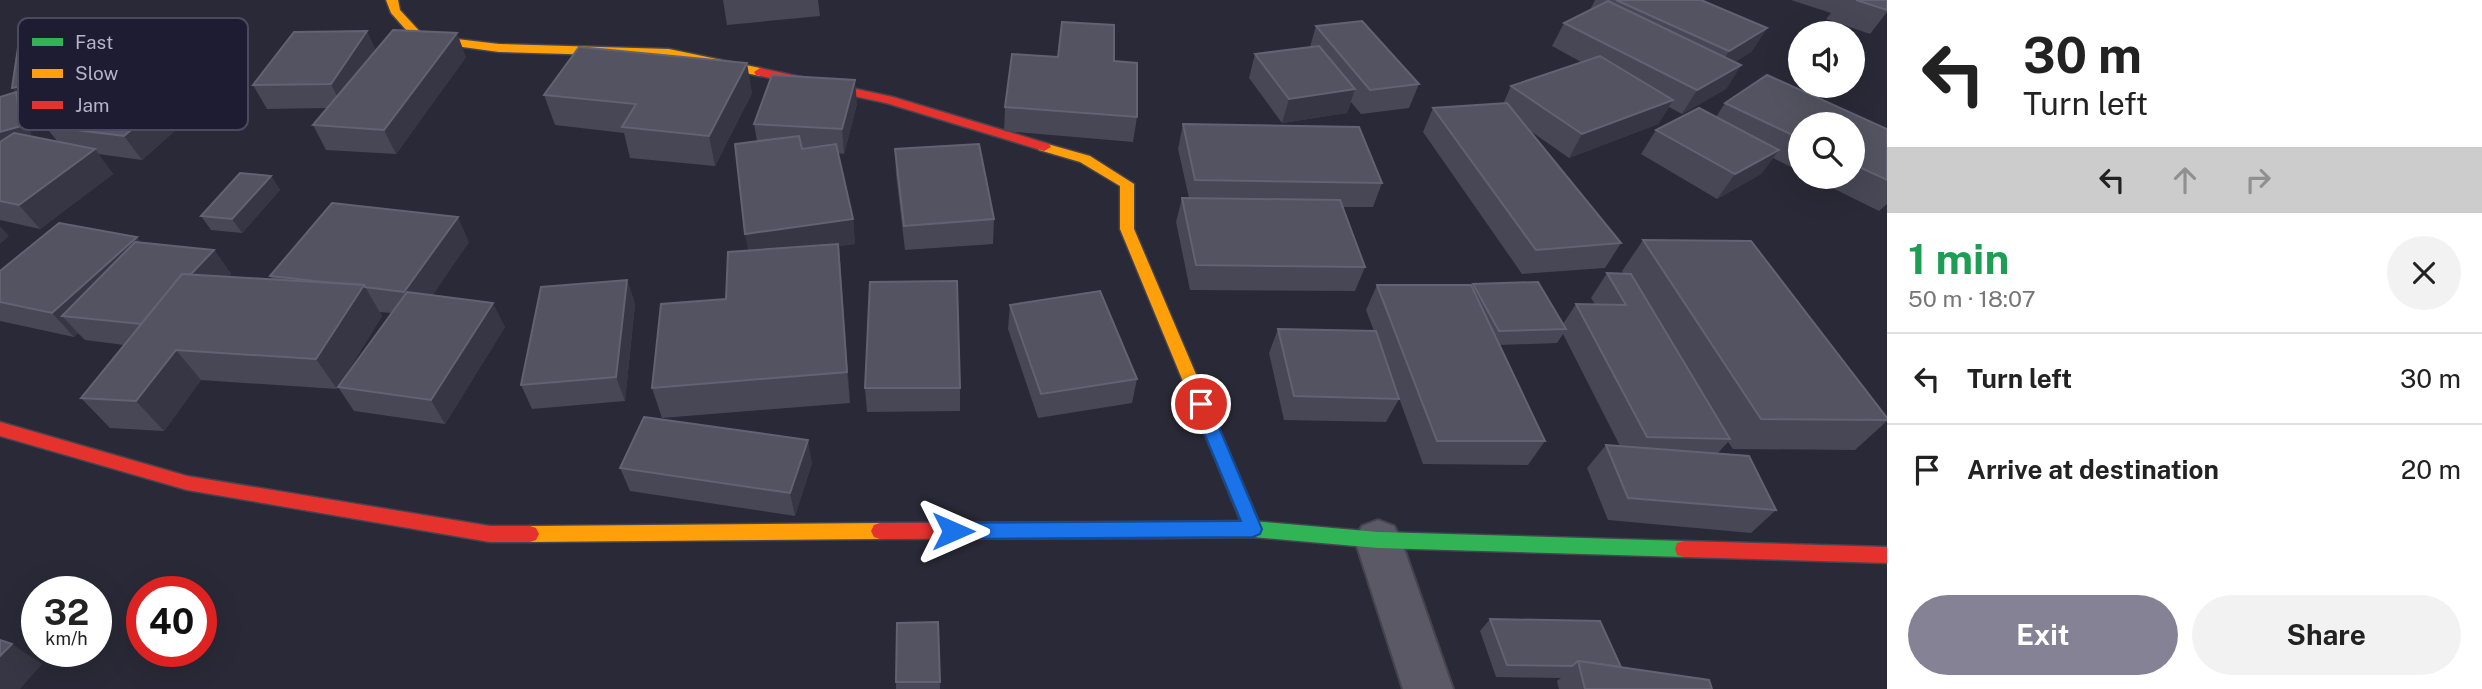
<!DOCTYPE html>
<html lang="en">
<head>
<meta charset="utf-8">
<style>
  :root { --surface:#fff; --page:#f2f2f2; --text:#222; --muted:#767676; --line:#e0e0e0; --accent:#858296 }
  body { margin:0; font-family:"Public Sans",sans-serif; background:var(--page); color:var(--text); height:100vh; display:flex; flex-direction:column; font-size:26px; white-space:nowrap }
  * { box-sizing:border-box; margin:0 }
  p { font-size:23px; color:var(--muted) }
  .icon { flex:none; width:38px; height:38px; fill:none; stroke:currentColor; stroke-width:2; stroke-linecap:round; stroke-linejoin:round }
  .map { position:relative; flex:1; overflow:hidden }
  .side { display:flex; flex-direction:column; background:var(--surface); width:595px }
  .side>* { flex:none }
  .top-card { background:#fff; color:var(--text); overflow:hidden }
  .controls { position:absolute; left:1788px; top:21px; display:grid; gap:14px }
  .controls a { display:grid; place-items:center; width:77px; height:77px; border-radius:50%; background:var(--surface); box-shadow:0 7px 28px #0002; font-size:35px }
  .speed { position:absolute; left:21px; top:576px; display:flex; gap:14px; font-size:35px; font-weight:700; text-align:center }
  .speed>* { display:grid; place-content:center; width:91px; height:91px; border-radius:50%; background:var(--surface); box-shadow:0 7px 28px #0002; line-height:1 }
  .speed small { font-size:18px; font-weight:400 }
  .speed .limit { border:10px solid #d22; background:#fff; color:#111 }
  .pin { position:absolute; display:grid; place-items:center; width:60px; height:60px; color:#fff; margin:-30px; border:4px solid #fff; border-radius:50%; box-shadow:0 2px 7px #0007 }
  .me { position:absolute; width:77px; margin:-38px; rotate:90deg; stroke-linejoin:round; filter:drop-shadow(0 0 5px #0008) }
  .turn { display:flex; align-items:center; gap:24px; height:147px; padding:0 21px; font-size:32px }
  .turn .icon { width:91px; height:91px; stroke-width:2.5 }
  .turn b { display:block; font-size:49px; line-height:60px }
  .lanes { display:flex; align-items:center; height:66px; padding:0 21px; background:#0003; justify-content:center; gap:35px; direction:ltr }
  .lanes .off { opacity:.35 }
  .round { display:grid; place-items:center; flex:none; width:74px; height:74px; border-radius:37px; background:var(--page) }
  .overview { display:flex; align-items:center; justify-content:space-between; height:119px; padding:0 21px }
  h1 { font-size:42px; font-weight:700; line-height:52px; color:#1e9e55 }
  .primary-button { display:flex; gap:14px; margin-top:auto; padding:14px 21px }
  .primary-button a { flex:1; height:80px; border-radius:42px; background:var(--accent); color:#fff; font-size:28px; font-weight:700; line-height:80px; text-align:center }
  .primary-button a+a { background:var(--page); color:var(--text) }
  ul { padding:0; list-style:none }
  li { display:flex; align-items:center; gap:21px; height:91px; padding:0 21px; border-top:2px solid var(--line) }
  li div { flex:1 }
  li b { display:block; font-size:26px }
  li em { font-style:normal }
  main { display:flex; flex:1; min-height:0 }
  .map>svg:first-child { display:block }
</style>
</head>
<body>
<main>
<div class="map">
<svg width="1887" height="689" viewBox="0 0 1887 689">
  <rect width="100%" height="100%" fill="#2a2937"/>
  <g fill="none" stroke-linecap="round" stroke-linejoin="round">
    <defs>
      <path id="street" d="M1378 520 1394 526 1401 540 1453 689H1403L1355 540 1362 526Z"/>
      <path id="fast" d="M1253 521 1378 532 1684 541 1691 543 1693 549 1691 555 1684 557 1378 548 1253 537 1161 538 1155 536 1152 530 1155 524 1161 522Z"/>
      <g id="slow">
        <path d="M386 0H398L400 10 423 35 499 44 669 49 760 68 766 72 760 76 669 57 499 52 419 41 415 40 391 13Z"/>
        <path d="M1044 143 1090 156 1134 184V229L1262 529 1259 535 1253 537 1247 535 1244 529 1120 229V186L1080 162 1039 150 1037 147Z"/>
        <path d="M880 523 886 525 889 531 886 537 880 539 530 542 524 540 521 534 524 528 530 526Z"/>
      </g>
      <g id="jam">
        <path d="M760 68 893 97 1049 144 1051 147 1044 151 886 103 756 75 754 72Z"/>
        <path d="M0 422 187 476 490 526H530L536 528 539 534 536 540 530 542H490L187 490 0 436Z"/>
        <path d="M1161 522 1167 524 1170 530 1167 536 1161 538 880 539 874 537 871 531 874 525 880 523Z"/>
        <path d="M1684 541 1887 547V563L1684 557 1677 555 1675 549 1677 543Z"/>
      </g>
    </defs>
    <!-- street casing -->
    <use href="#street" stroke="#45444e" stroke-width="4"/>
    <!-- fast casing -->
    <use href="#fast" stroke="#454451" stroke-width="3"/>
    <!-- slow casing -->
    <use href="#slow" stroke="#454451" stroke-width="3"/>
    <!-- jam casing -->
    <use href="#jam" stroke="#454451" stroke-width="3"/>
    <!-- street -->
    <use href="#street" fill="#5a5965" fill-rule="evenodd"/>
    <!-- fast -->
    <use href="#fast" fill="#30b455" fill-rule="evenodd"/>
    <!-- slow -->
    <use href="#slow" fill="#ff9f0a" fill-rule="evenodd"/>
    <!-- jam -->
    <use href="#jam" fill="#e5322d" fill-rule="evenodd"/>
  </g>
  <!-- wall -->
  <g fill="#484755" fill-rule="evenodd">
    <path d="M723 0H818L820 16 727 25Z"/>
    <path d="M1595 0H1701L1767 28 1751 52 1735 62 1741 65 1726 89 1682 114 1669 107 1658 124 1569 158 1529 130 1621 243 1605 268 1522 274 1423 132 1433 108 1503 104 1511 86 1581 62 1552 46 1564 23 1590 10Z"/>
    <path d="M1791 0H1887V12L1870 34 1826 19 1831 13Z"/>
    <path d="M1316 26 1419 84 1409 108 1361 114 1351 102 1347 113 1282 123 1249 78 1255 54 1310 47Z"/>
    <path d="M117 47 116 69 233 79 142 160 98 154 113 174 40 229 0 220V97L15 93ZM76 101 45 126 58 142 31 136 27 108 31 112Z"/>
    <path d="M376 50 466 57 396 154 326 150 313 125 327 108 267 109 253 85Z"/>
    <path d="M1114 61 1137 117 1133 142 1004 131 1005 107Z"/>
    <path d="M752 93 715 166 630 158 624 133 555 125 544 95Z"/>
    <path d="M1725 103 1887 129V204L1879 211 1810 177H1853V124H1801V172L1773 158 1761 174 1717 199 1641 154 1656 130 1716 117Z"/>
    <path d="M857 104 844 154 838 153 853 219 855 244 839 246 850 403 662 418 652 388 726 299 748 250 757 141 754 124Z"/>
    <path d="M1183 124 1382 183 1373 207H1342L1365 267 1355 291 1190 290 1176 222 1182 198H1189L1178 149Z"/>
    <path d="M895 149 994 219 993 244 905 250 896 174Z"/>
    <path d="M271 176 280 190 242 233 211 230 201 216Z"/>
    <path d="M1643 240 1887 418V421L1855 450 1733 449 1728 442 1717 454 1776 510 1751 533 1608 520 1587 468 1606 445 1620 446 1563 334 1557 343 1499 345 1545 441 1528 465 1423 464 1395 387 1399 399 1386 422 1284 420 1269 353 1278 329 1374 331 1366 310 1377 285 1472 286 1473 284 1563 324 1576 304H1595L1591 298 1607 273 1624 274 1622 271Z"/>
    <path d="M141 242 214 250 231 274 229 277 272 279 270 276 469 242 432 295 505 327 445 424 354 411 338 387 337 389 201 380 164 431 110 428 81 398 124 345 85 340 78 333 74 337 0 321V271ZM380 312 391 313 340 384 382 316Z"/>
    <path d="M627 280 635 304 625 401 532 409 521 385Z"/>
    <path d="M1010 305 1137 379 1132 403 1038 418 1008 329Z"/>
    <path d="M865 388H960V411L867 412Z"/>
    <path d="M812 463 795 516 630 491 620 468Z"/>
    <path d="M1490 619 1621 667 1712 689H1559L1557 681 1561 678 1496 677 1480 631Z"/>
    <path d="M938 622 940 689H896V682Z"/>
  </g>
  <!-- shaded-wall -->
  <g fill="#373644">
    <path d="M101 23 117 47 115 92 31 112 27 108 32 140 0 145V132L17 94 12 88Z"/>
    <path d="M1767 28 1751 52 1714 75 1729 51Z"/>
    <path d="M367 31 378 55 343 108 331 84Z"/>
    <path d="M457 33 466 57 396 154 384 130Z"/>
    <path d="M219 55 233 79 142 160 124 136Z"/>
    <path d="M747 63 752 93 715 166 709 136Z"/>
    <path d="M1741 65 1726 89 1682 114 1697 90Z"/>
    <path d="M855 80 857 104 844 154 842 129Z"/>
    <path d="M1355 89 1347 113 1282 123 1289 99Z"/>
    <path d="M1673 100 1658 124 1569 158 1582 134Z"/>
    <path d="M95 149 113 174 40 229 19 205Z"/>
    <path d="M1779 150 1761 174 1717 199 1735 174Z"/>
    <path d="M271 176 280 190 242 233 232 219Z"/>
    <path d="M458 217 469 242 418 317 404 292Z"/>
    <path d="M853 219 855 244 839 246 850 403 847 372 750 259 745 234Z"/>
    <path d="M0 226 9 236 0 244Z"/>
    <path d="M137 237 156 261 62 316 78 333 74 337 52 313Z"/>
    <path d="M214 250 231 274 166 349 146 325Z"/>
    <path d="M627 280 635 304 625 401 616 377Z"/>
    <path d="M364 285 382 316 337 389 316 359Z"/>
    <path d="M493 303 505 327 445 424 431 400Z"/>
    <path d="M176 350 201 380 164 431 136 401Z"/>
    <path d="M808 440 812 463 795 516 790 493Z"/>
    <path d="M12 644 42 664 20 689H0V656Z"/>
  </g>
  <!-- building -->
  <g fill="#545361" stroke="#636272" stroke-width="2">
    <path d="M1616 0H1701L1767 28 1729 51Z"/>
    <path d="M1856 0H1887V10Z"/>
    <path d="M1608 1 1741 65 1697 90 1564 23Z"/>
    <path d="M1362 21 1419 84 1370 90 1316 26Z"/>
    <path d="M1062 22 1114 25V61L1137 63V117L1005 107 1012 54 1058 57Z"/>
    <path d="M101 23 99 68 12 88 19 41Z"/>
    <path d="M393 30 457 33 384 130 313 125Z"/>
    <path d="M367 31 331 84 253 85 294 32Z"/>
    <path d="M1319 46 1355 89 1289 99 1255 54Z"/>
    <path d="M145 47 219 55 124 136 45 126Z"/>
    <path d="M579 47 747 63 709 136 622 127 636 104 544 95Z"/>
    <path d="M1600 56 1673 100 1582 134 1511 86Z"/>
    <path d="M772 75 855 80 842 129 754 124Z"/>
    <path d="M1767 75 1887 129V180L1853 164V124H1801V139L1725 103Z"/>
    <path d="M16 92 21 126 0 132V97Z"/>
    <path d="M1507 103 1621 243 1536 250 1433 108Z"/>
    <path d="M1699 108 1779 150 1735 174 1656 130Z"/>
    <path d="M1183 124 1359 127 1382 183 1195 180Z"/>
    <path d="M14 133 95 149 19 205 0 201V142Z"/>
    <path d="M799 136 802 149 836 144 853 219 745 234 735 144Z"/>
    <path d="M979 144 994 219 904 226 895 149Z"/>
    <path d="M240 173 271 176 232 219 201 216Z"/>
    <path d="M1182 198 1340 200 1365 267 1196 265Z"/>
    <path d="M332 203 458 217 404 292 365 287 364 285 324 282 270 276Z"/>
    <path d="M59 223 137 237 52 313 0 302V271Z"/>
    <path d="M1643 240 1751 241 1887 418V420L1761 419Z"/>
    <path d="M135 242 214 250 191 274H182L141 324 62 316Z"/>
    <path d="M838 244 847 372 652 388 661 304 726 299 728 252Z"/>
    <path d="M1607 273 1631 274 1730 439 1647 437 1576 304 1626 305Z"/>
    <path d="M182 274 364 285 316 359 176 350 136 401 81 398Z"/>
    <path d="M627 280 616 377 521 385 541 287Z"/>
    <path d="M957 281 960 388H865L870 282Z"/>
    <path d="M1538 282 1566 329 1499 331 1473 284Z"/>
    <path d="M1377 285H1471L1545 441H1437Z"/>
    <path d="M1100 291 1137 379 1041 394 1010 305Z"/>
    <path d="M407 292 493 303 431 400 338 387Z"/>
    <path d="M1278 329 1376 331 1399 399 1294 396Z"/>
    <path d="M644 417 808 440 790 493 620 468Z"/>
    <path d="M1606 445 1749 456 1776 510 1628 498Z"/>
    <path d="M1490 619 1600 621 1621 667 1578 661 1572 666 1507 665Z"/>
    <path d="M938 622 940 682H896L897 623Z"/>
    <path d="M0 640 12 644 0 656Z"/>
    <path d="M1578 661 1709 680 1712 689H1585Z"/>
  </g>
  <!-- route -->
  <path fill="#1a73e8" stroke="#114b97" stroke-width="2" d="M1201 397 1207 399 1209 404 1262 529 1260 534 1253 537 953 539 947 536 944 531 947 525 953 523 1241 521 1192 404 1195 399Z"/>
  <!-- legend -->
  <rect x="18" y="18" width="230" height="112" rx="10" fill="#1e1c32" stroke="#4c495f" stroke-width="2"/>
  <rect x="32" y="38" width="31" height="8" fill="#30b455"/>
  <rect x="32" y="69" width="31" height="9" fill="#ff9f0a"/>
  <rect x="32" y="101" width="31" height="8" fill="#e5322d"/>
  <g font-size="19" fill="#b6b2c9">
    <text x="75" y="49">Fast</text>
    <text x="75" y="80">Slow</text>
    <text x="75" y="112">Jam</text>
  </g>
</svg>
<div class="controls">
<a><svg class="icon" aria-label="sound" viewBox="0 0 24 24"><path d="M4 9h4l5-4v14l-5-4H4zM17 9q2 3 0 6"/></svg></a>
<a><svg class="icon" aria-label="search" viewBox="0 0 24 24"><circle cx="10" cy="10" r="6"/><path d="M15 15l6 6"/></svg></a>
</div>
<div class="speed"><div>32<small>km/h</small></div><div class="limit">40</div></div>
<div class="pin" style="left:1201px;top:404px;background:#d93025"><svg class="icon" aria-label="arrive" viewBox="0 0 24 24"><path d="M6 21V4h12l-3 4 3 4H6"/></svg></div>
<svg class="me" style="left:953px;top:531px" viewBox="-20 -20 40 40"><path d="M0-17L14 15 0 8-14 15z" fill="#1a73e8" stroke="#fff" stroke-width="4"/></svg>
</div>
<section class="side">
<div class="top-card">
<div class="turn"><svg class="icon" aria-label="left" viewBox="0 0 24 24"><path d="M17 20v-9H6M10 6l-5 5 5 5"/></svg><div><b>30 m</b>Turn left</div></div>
<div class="lanes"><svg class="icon" aria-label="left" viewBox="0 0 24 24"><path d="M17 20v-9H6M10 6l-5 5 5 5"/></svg><svg class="icon off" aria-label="ahead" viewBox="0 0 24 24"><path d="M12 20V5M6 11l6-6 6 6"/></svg><svg class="icon off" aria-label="right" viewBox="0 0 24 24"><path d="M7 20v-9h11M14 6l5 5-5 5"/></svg></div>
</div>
<div class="overview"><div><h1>1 min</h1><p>50 m · 18:07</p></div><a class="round"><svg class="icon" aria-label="close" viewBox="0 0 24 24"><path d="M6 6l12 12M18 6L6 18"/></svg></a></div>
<ul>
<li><svg class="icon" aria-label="left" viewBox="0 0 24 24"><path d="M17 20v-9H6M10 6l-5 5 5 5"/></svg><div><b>Turn left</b></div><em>30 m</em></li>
<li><svg class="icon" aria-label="arrive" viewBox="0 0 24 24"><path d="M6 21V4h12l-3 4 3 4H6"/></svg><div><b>Arrive at destination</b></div><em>20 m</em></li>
</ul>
<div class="primary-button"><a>Exit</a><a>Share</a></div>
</section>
</main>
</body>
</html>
